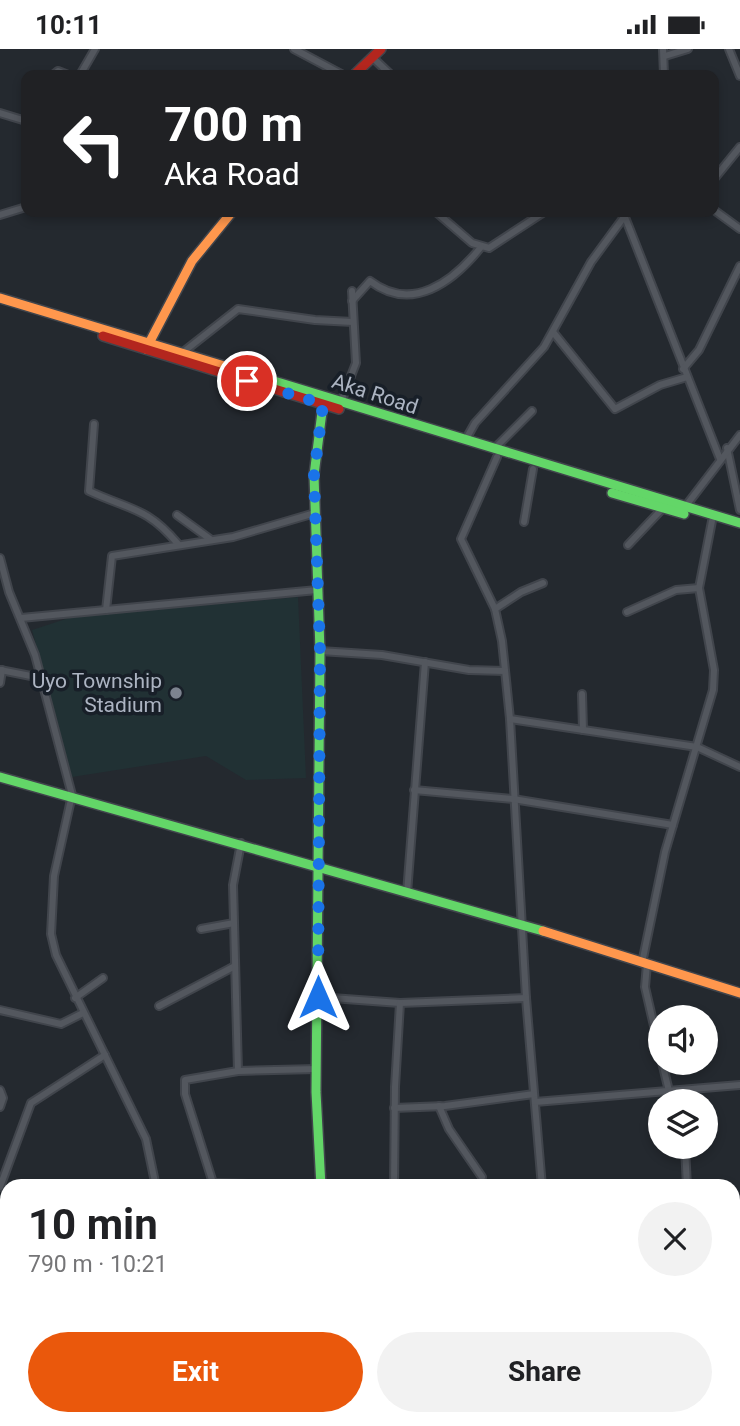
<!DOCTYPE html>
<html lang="en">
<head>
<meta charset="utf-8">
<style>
  :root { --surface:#fff; --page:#f2f2f2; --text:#202124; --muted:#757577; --accent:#ea580c }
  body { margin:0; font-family:Roboto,sans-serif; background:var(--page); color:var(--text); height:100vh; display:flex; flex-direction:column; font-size:26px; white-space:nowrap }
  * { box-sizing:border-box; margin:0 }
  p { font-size:23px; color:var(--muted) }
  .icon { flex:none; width:38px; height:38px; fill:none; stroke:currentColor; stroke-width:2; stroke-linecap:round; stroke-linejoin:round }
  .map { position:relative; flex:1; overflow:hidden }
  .drawer { position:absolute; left:0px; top:1130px; width:740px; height:247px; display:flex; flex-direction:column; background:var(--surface); border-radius:21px 21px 0 0; box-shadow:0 4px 10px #0003 }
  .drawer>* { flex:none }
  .guide { position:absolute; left:21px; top:21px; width:698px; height:147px; border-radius:14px; box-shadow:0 4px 10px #0003; background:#202124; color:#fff; overflow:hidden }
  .tools { position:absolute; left:648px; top:956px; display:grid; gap:14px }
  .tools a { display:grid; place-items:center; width:70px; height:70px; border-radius:50%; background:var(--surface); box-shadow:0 4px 10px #0003; font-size:35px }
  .pin { position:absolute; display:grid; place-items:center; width:60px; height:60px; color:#fff; margin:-30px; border:4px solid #fff; border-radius:50%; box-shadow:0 2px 7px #0007 }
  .me { position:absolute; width:77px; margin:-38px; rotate:0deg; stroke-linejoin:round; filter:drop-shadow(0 0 5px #0008) }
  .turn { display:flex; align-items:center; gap:24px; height:147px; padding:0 28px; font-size:32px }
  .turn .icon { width:91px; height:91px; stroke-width:2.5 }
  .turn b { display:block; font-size:49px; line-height:60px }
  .round { display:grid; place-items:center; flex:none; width:74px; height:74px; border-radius:37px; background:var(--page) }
  .overview { display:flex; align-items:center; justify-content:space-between; height:119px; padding:0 28px }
  h1 { font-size:42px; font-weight:700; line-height:52px }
  .action { display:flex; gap:14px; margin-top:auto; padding:14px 28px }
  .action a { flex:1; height:80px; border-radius:42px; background:var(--accent); color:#fff; font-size:28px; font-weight:700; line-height:80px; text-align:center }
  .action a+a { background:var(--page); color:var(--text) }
  .status { display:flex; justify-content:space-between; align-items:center; height:49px; padding:0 35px; background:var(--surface); direction:ltr }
  .status svg { height:19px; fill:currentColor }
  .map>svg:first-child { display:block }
</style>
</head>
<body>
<div class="status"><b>10:11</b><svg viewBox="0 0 49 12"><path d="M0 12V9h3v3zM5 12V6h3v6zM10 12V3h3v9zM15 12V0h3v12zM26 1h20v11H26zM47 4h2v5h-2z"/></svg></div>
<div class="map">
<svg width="740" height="1377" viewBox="0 0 740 1377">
  <rect width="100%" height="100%" fill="#24292f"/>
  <!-- green -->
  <path fill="#213134" d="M298 548 306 729 246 731 206 707 72 728 32 581 72 568Z"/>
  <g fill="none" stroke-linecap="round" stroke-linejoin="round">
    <defs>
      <g id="street">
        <path d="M294 0 343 26"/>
        <path d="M663 0 664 26"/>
        <path d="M729 0 740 27"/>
        <path d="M665 7 688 0"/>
        <path d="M372 8 391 26"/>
        <path d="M53 26 58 22 68 26"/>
        <path d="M80 26 95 0"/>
        <path d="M0 64 26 72"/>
        <path d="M714 130 740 98"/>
        <path d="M714 161 740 180"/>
        <path d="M436 163 472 194 489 199 544 163"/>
        <path d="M623 163 720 410"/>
        <path d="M0 166 26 158"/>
        <path d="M352 252 370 232C412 264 453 233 481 198"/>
        <path d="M553 283 615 360 660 336 687 328"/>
        <path d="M182 304 238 260 315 271 353 273"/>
        <path d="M683 320 699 301 740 217"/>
        <path d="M341 353 356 314 352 242"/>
        <path d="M94 375 89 442C130 461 147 458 178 495"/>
        <path d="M466 390 475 374 544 298 591 213 624 168"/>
        <path d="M727 399 740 461"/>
        <path d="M494 400 532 362"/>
        <path d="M497 408 461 490 495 560 502 592 510 670 526 949 542 1138"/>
        <path d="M685 458 740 386"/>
        <path d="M177 466 210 490"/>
        <path d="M524 473 533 420"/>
        <path d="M628 496 663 459"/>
        <path d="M0 509 9 543 35 606 72 746 54 827 51 885 56 906 146 1090 156 1138"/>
        <path d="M495 560 521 543 543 534"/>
        <path d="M106 561 112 507 233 488 315 464"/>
        <path d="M627 563 676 541 699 539"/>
        <path d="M21 569 317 541"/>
        <path d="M320 602 382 606 469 621 505 622"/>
        <path d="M0 621 41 629"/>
        <path d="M0 634 2 621"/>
        <path d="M582 645 583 681"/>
        <path d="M510 670 697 698 740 718"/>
        <path d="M414 741 513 750 673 776"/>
        <path d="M407 844 425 613"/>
        <path d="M201 880 234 874"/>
        <path d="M642 914 665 803 713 641 714 621 699 539 712 472"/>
        <path d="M647 915 645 938 660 1003"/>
        <path d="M318 948 400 954 526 949"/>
        <path d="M75 949 103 929"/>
        <path d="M159 957 235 917"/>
        <path d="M0 961 61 975 83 964"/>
        <path d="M662 1013 669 1042"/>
        <path d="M238 1022 233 836 241 794"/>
        <path d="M0 1041 3 1049 0 1058"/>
        <path d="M686 1052 687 1041"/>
        <path d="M535 1053 740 1036"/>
        <path d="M439 1057 449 1080 482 1128"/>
        <path d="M394 1059 445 1057 534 1045"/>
        <path d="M685 1097 687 1138"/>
        <path d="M213 1134 185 1045V1031L238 1022 317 1020"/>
        <path d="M0 1138 31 1054 105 1006"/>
        <path d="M199 1138 213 1134 249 1135"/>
        <path d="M394 1138 395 1038 400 954"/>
        <path d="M733 1161 740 1162"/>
        <path d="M733 1231 740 1229"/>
        <path d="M0 1275 7 1277"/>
        <path d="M0 1307 7 1309"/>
        <path d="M0 1342 7 1344"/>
        <path d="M108 1370 125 1377"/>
        <path d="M174 1370V1377"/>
        <path d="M697 1370 699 1377"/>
        <path d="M19 1377 21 1370"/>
        <path d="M526 1377 527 1370"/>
      </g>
      <g id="fast">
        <path d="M231 319 740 474"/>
        <path d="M612 444 684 465"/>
        <path d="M0 728 543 882"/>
        <path d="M321 1138 316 1043 320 602 314 426 323 355"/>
        <path d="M336 1370V1377"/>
      </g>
      <g id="slow">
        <path d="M0 249 231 319"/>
        <path d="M146 300 192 212 232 163"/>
        <path d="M543 882 740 944"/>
      </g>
      <g id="jam">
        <path d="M354 26 381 0"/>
        <path d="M103 287 339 360"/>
      </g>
    </defs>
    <!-- street casing -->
    <use href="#street" stroke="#41454c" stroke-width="10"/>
    <!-- fast casing -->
    <use href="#fast" stroke="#41454c" stroke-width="12"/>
    <!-- slow casing -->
    <use href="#slow" stroke="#41454c" stroke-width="12"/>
    <!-- jam casing -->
    <use href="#jam" stroke="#41454c" stroke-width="12"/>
    <!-- street -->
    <use href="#street" stroke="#53575e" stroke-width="6"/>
    <!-- fast -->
    <use href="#fast" stroke="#63d668" stroke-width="9"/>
    <!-- slow -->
    <use href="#slow" stroke="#ff974d" stroke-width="9"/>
    <!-- jam -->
    <use href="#jam" stroke="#b3261e" stroke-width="9"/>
  </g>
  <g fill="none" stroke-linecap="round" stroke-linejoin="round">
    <!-- route -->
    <path stroke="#1a73e8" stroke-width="12" stroke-dasharray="0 21.6" d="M247 332 323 355 314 426 320 602 318 948"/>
  </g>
  <!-- markers -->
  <circle fill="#7c838f" stroke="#181f28" stroke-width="2.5" cx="176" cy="644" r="7"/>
  <g text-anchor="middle" stroke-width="7" stroke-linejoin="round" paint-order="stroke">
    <!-- street labels -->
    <g font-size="21" fill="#acb4c2" stroke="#181f28">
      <text transform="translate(375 345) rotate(18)" y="7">Aka Road</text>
    </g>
    <!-- poi labels -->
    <g font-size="21" fill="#acb4c2" stroke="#181f28" text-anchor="end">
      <text x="162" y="639">Uyo Township<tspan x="162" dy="24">Stadium</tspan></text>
    </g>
  </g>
</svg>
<div class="tools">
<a><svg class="icon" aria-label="sound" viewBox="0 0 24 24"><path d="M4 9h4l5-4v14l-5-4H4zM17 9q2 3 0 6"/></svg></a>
<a><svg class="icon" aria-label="layers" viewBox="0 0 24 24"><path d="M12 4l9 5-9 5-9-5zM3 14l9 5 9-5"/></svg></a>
</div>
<div class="pin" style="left:247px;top:332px;background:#d93025"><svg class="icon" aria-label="arrive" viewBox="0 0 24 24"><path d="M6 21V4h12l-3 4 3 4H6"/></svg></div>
<svg class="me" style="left:318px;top:948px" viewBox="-20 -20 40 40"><path d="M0-17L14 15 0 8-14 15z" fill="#1a73e8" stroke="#fff" stroke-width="4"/></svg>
<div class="guide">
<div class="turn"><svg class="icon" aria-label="left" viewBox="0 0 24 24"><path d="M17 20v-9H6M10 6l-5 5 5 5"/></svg><div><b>700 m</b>Aka Road</div></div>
</div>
<section class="drawer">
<div class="overview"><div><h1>10 min</h1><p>790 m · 10:21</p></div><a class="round"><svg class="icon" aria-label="close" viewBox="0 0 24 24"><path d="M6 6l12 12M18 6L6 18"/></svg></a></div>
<div class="action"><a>Exit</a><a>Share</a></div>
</section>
</div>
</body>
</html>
